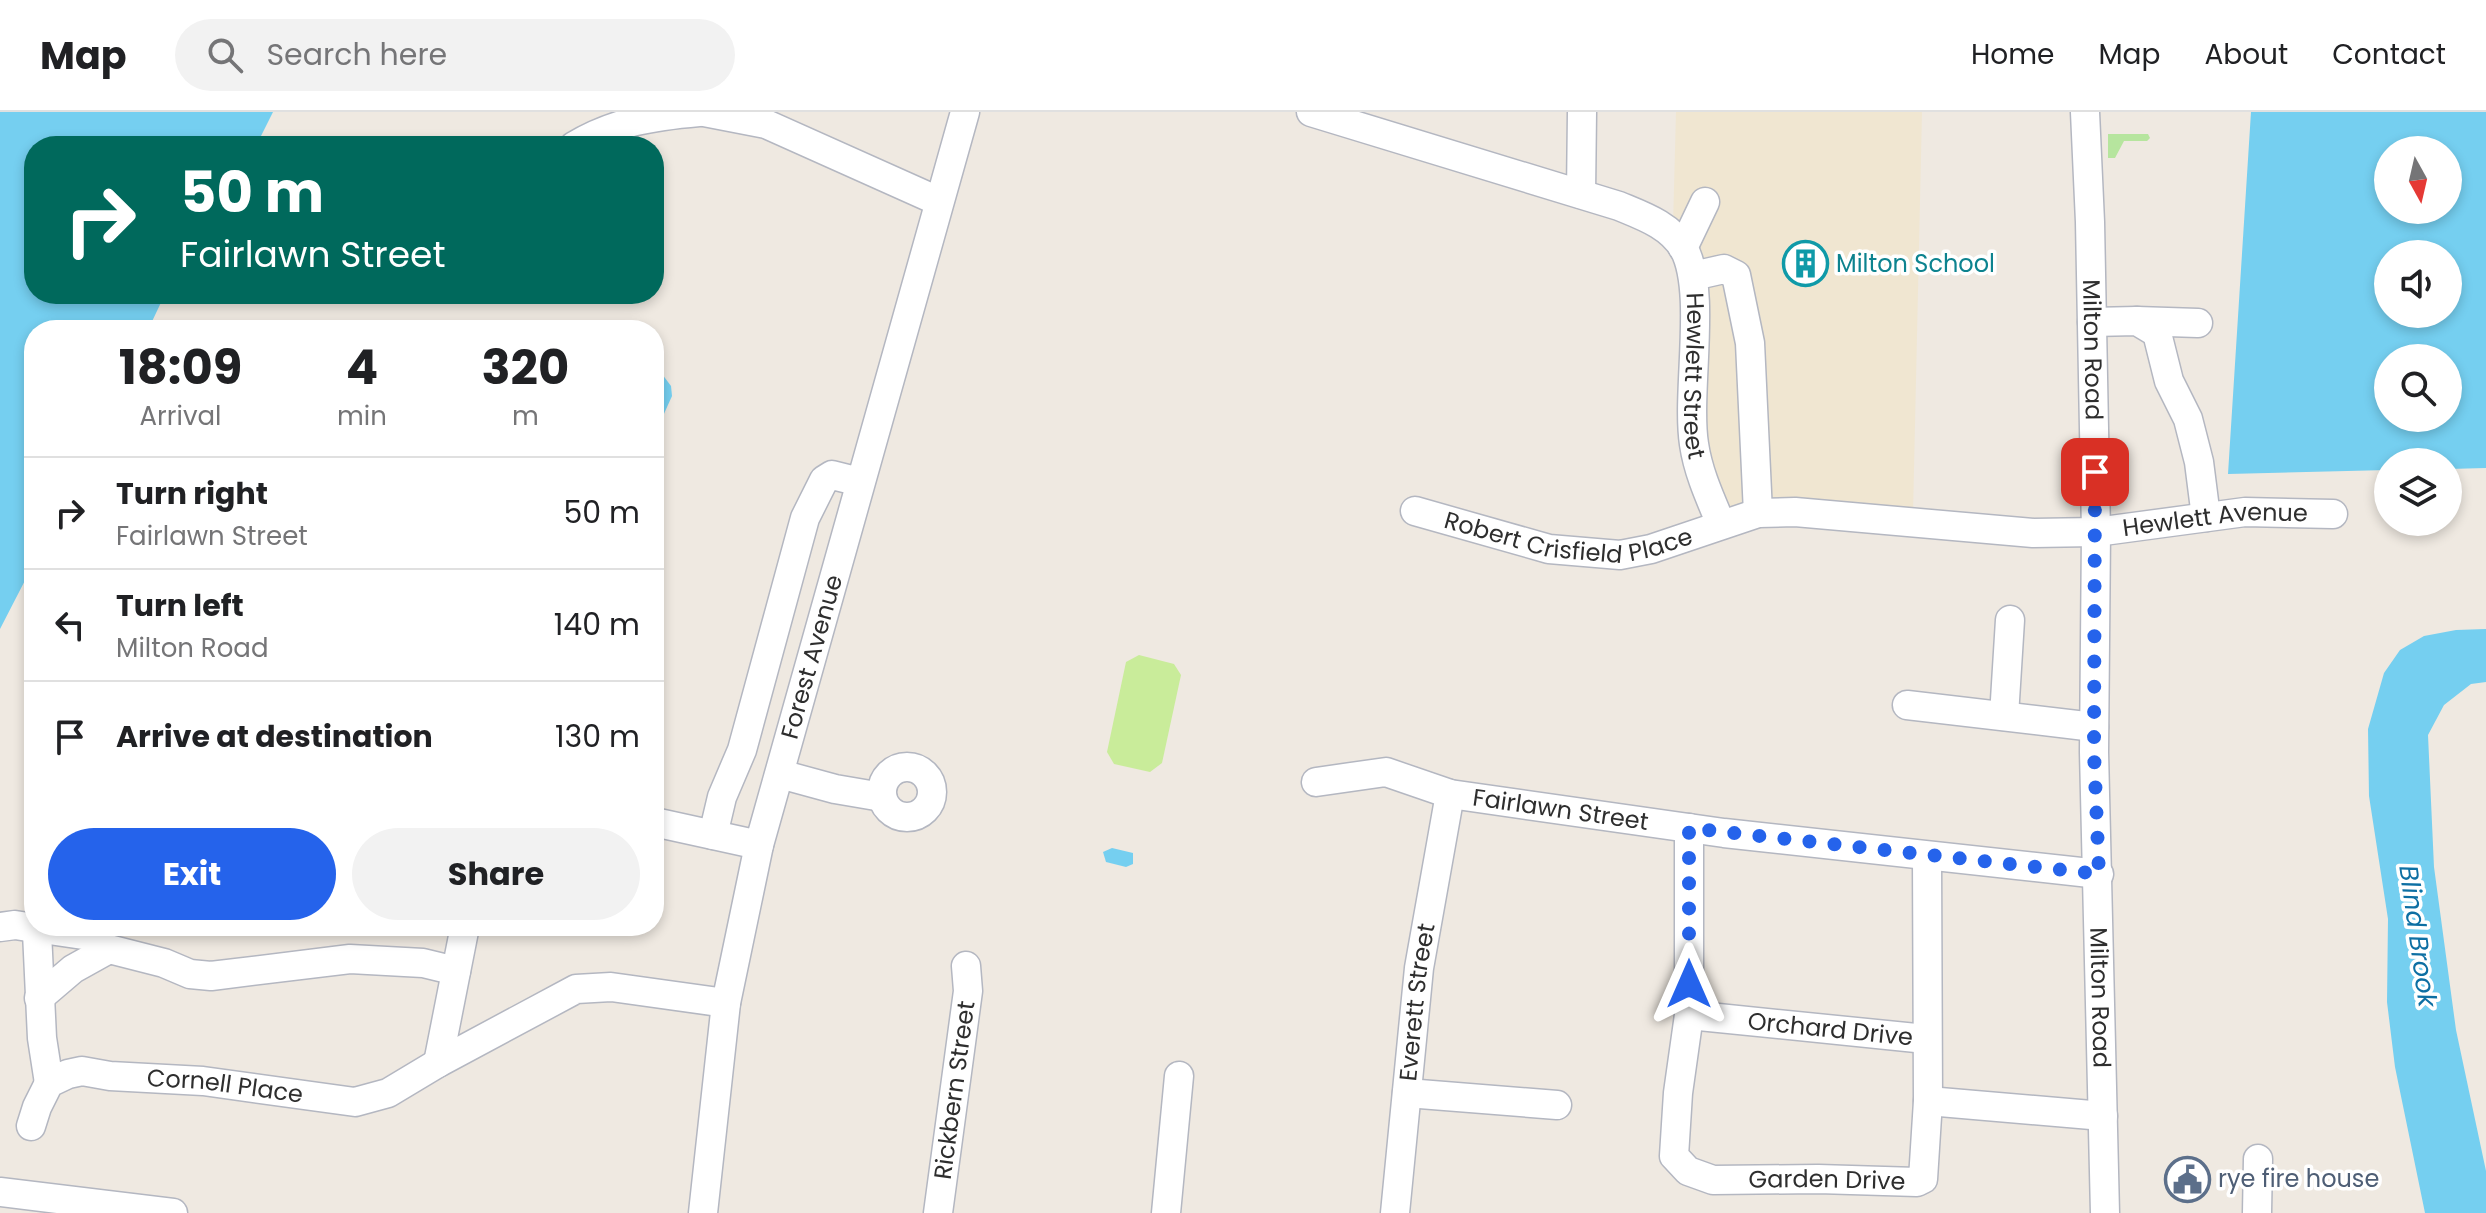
<!DOCTYPE html>
<html lang="en">
<head>
<meta charset="utf-8">
<style>
  :root { --surface:#fff; --page:#f2f2f2; --text:#202124; --muted:#757577; --line:#e0e0e0; --accent:#2563eb }
  body { margin:0; font-family:Poppins,sans-serif; background:var(--page); color:var(--text); height:100vh; display:flex; flex-direction:column; font-size:30px; white-space:nowrap }
  * { box-sizing:border-box; margin:0 }
  p { font-size:26px; color:var(--muted) }
  .icon { flex:none; width:44px; height:44px; fill:none; stroke:currentColor; stroke-width:2; stroke-linecap:round; stroke-linejoin:round }
  .map { position:relative; flex:1; overflow:hidden }
  .side { position:absolute; left:24px; top:208px; width:640px; height:616px; display:flex; flex-direction:column; background:var(--surface); border-radius:32px; box-shadow:0 4px 12px #0003 }
  .side>* { flex:none }
  .hud { position:absolute; left:24px; top:24px; width:640px; height:168px; border-radius:32px; box-shadow:0 4px 12px #0003; background:#00695c; color:#fff; overflow:hidden }
  .needle { width:52px; rotate:172deg }
  .tools { position:absolute; left:2374px; top:24px; display:grid; gap:16px }
  .tools a { display:grid; place-items:center; width:88px; height:88px; border-radius:50%; background:var(--surface); box-shadow:0 4px 12px #0003; font-size:40px }
  .pin { position:absolute; display:grid; place-items:center; width:68px; height:68px; color:#fff; margin:-34px; border-radius:16px; box-shadow:0 4px 12px #0006 }
  .me { position:absolute; width:88px; margin:-44px; rotate:0deg; stroke-linejoin:round; filter:drop-shadow(0 0 6px #0008) }
  .turn { display:flex; align-items:center; gap:28px; height:168px; padding:0 24px; font-size:36px }
  .turn .icon { width:104px; height:104px; stroke-width:2.5 }
  .turn b { display:block; font-size:56px; line-height:68px }
  .eta { display:flex; justify-content:space-evenly; align-items:center; height:136px; text-align:center }
  .eta b { font-size:48px; font-weight:700; line-height:56px }
  .button { display:flex; gap:16px; margin-top:auto; padding:16px 24px }
  .button a { flex:1; height:92px; border-radius:48px; background:var(--accent); color:#fff; font-size:32px; font-weight:700; line-height:92px; text-align:center }
  .button a+a { background:var(--page); color:var(--text) }
  ul { padding:0; list-style:none }
  li { display:flex; align-items:center; gap:24px; height:112px; padding:0 24px; border-top:2px solid var(--line) }
  li div { flex:1 }
  li b { display:block; font-size:30px }
  li em { font-style:normal }
  header { display:flex; align-items:center; gap:48px; box-sizing:border-box; height:112px; padding:0 40px; background:var(--surface); border-bottom:2px solid var(--line) }
  header strong { font-size:38px }
  nav { display:flex; gap:44px; margin-inline-start:auto; font-size:28px }
  .search { width:560px; height:72px; background:var(--page); display:flex; align-items:center; gap:20px; box-sizing:border-box; padding:0 28px; border-radius:44px; color:var(--muted); font-size:30px }
  .map>svg:first-child { display:block }
</style>
</head>
<body>
<header>
<strong>Map</strong>
<div class="search"><svg class="icon" aria-label="search" viewBox="0 0 24 24"><circle cx="10" cy="10" r="6"/><path d="M15 15l6 6"/></svg>Search here</div>
<nav><a>Home</a><a>Map</a><a>About</a><a>Contact</a></nav>
</header>
<div class="map">
<svg width="2486" height="1101" viewBox="0 0 2486 1101">
  <rect width="100%" height="100%" fill="#efe9e1"/>
  <!-- education -->
  <path fill="#f0e6d1" d="M1676 0H1922L1913 402 1725 398 1704 328 1673 114Z"/>
  <!-- grass -->
  <path fill="#b6e59e" d="M2108 22H2148L2150 26 2147 29H2124L2115 46H2108Z"/>
  <!-- pitch -->
  <path fill="#c9ec9a" d="M1139 543 1174 552 1181 563 1162 651 1150 660 1114 652 1107 640 1126 550Z"/>
  <!-- water -->
  <g fill="#75cff0" fill-rule="evenodd">
    <path d="M0 0H273L256 34H34V182H165L148 218H34V451L0 517Z"/>
    <path d="M2251 0H2486V356L2448 357V350H2388V358L2228 362ZM2388 38H2448V98H2388ZM2388 142H2448V202H2388ZM2388 246H2448V306H2388Z"/>
    <path d="M654 261 662 262 671 274 672 284 654 324Z"/>
    <path d="M2486 517V570L2471 572 2444 593 2428 623 2434 755 2456 918 2486 1059V1101H2425L2395 955 2387 890 2388 807 2369 684 2368 617 2384 561 2400 538 2424 524 2456 518Z"/>
    <path d="M1112 736 1133 741V752L1126 755 1106 750 1103 740Z"/>
  </g>
  <g fill="none" stroke-linecap="round" stroke-linejoin="round">
    <defs>
      <g id="minor">
        <path d="M704 0 766 12 938 89"/>
        <path id="s1" d="M1311 0 1619 94C1643 104 1670 113 1684 137 1707 180 1686 280 1694 332 1698 360 1710 386 1721 412"/>
        <path id="s2" d="M2085 0 2090 110 2096 420 2094 640 2105 1101"/>
        <path d="M574 34C614 10 653 4 699 0"/>
        <path d="M1581 82 1582 0"/>
        <path d="M1683 136 1705 90"/>
        <path d="M1693 164 1724 157 1736 163 1750 231 1758 401"/>
        <path d="M2137 209 2198 211"/>
        <path d="M2092 210 2137 209 2157 221 2169 269 2188 307 2199 350 2206 405"/>
        <path id="s3" d="M1415 399 1549 437 1620 443 1651 437 1758 401 1795 400 2033 421 2096 420 2245 400 2333 402"/>
        <path d="M1907 593 2094 615"/>
        <path d="M2004 604 2010 508"/>
        <circle cx="907" cy="680" r="25"/>
        <path d="M780 662 835 677 882 685"/>
        <path id="s4" d="M1316 670 1386 660 1450 682 1724 721 2099 762"/>
        <path d="M654 710 759 733"/>
        <path id="s5" d="M1689 716V903L1678 981 1674 1044 1688 1059 1713 1068 1818 1067 1917 1070 1923 1067 1928 989 1927 745"/>
        <path d="M713 723 722 685 742 638 805 406 824 368 832 363 860 370"/>
        <path d="M0 815 15 813 28 815 37 820 49 818 90 824 109 838"/>
        <path d="M37 820 42 926 49 971"/>
        <path d="M39 886 73 857 109 837 164 851 190 862 211 864 350 847 423 851 456 859"/>
        <path id="s6" d="M1689 903 1926 927"/>
        <path d="M438 951 465 814"/>
        <path d="M1407 981 1557 993"/>
        <path d="M1928 989 2103 1004"/>
        <path id="s7" d="M31 1014 37 995 49 971 68 962 82 959 110 964 203 969 355 990 388 981 438 951 576 877 611 875 726 891"/>
        <path d="M0 1080 173 1101"/>
        <path id="s8" d="M703 1101 726 891 759 733 965 0"/>
        <path id="s9" d="M938 1101 968 879 966 854"/>
        <path d="M1166 1101 1179 964"/>
        <path id="s10" d="M1395 1101 1419 856 1450 682"/>
        <path d="M2257 1101 2258 1047"/>
      </g>
    </defs>
    <!-- minor casing -->
    <use href="#minor" stroke="#b4b7c1" stroke-width="31"/>
    <!-- minor -->
    <use href="#minor" stroke="#fff" stroke-width="28"/>
  </g>
  <g fill="none" stroke-linecap="round" stroke-linejoin="round">
    <!-- route -->
    <path stroke="#2563eb" stroke-width="14" stroke-dasharray="0 25.2" d="M1689 872V716L2099 762 2094 640 2095 360"/>
  </g>
  <!-- icons -->
  <defs>
    <symbol id="building-ring" viewBox="-11 -11 22 22"><circle r="9.5" fill="#fff" stroke="#0f9aa8" stroke-width="1.5"/><path d="M-4-6H4V6H1V3H-1V6H-4ZM-2.5-4.3h1.7v1.8h-1.7ZM.8-4.3h1.7v1.8H.8ZM-2.5-1h1.7V.8h-1.7ZM.8-1h1.7V.8H.8Z" fill="#0f9aa8"/></symbol>
    <symbol id="civic-ring" viewBox="-11 -11 22 22"><circle r="9.5" fill="#fff" stroke="#5c6f8a" stroke-width="1.5"/><path d="M-.6-6.5H3V-4.5H.6V-3L4-1V1h2V6H-6V1h2V-1L-.6-3ZM-1.2 2.5V6h2.4V2.5Z" fill="#5c6f8a"/></symbol>
  </defs>
  <g fill-rule="evenodd">
    <use href="#building-ring" x="1780" y="126" width="51" height="51"/>
    <use href="#civic-ring" x="2162" y="1042" width="51" height="51"/>
  </g>
  <g text-anchor="middle" stroke-width="7" stroke-linejoin="round" paint-order="stroke">
    <!-- culture labels -->
    <g font-size="24" fill="#0d838f" stroke="#fff" text-anchor="start">
      <text x="1836" y="160">Milton School</text>
    </g>
    <!-- street labels -->
    <g font-size="24" fill="#2e2e2e" stroke="#fff">
      <text dy="8" stroke="none"><textPath href="#s2" startOffset="238">Milton Road</textPath></text>
      <text dy="8" stroke="none"><textPath href="#s1" startOffset="530">Hewlett Street</textPath></text>
      <text dy="8" stroke="none"><textPath href="#s3" startOffset="814">Hewlett Avenue</textPath></text>
      <text dy="8" stroke="none"><textPath href="#s3" startOffset="158">Robert Crisfield Place</textPath></text>
      <text dy="8" stroke="none"><textPath href="#s8" startOffset="568">Forest Avenue</textPath></text>
      <text dy="8" stroke="none"><textPath href="#s4" startOffset="250">Fairlawn Street</textPath></text>
      <text dy="8" stroke="none"><textPath href="#s2" startOffset="886">Milton Road</textPath></text>
      <text dy="8" stroke="none"><textPath href="#s10" startOffset="212">Everett Street</textPath></text>
      <text dy="8" stroke="none"><textPath href="#s6" startOffset="142">Orchard Drive</textPath></text>
      <text dy="8" stroke="none"><textPath href="#s7" startOffset="226">Cornell Place</textPath></text>
      <text dy="8" stroke="none"><textPath href="#s9" startOffset="124">Rickbern Street</textPath></text>
      <text dy="8" stroke="none"><textPath href="#s5" startOffset="490">Garden Drive</textPath></text>
    </g>
    <!-- service labels -->
    <g font-size="24" fill="#4e5e75" stroke="#fff" text-anchor="start">
      <text x="2218" y="1075">rye fire house</text>
    </g>
    <!-- water labels -->
    <g font-size="26" font-style="italic" fill="#0d6fa3" stroke="#fff">
      <text transform="translate(2418 824) rotate(82)" y="9">Blind Brook</text>
    </g>
  </g>
</svg>
<div class="tools">
<a><svg class="needle" viewBox="-14 -14 28 28"><path d="M0-13l5 13h-10z" fill="#e53935"/><path d="M0 13l5-13h-10z" fill="#757577"/></svg></a>
<a><svg class="icon" aria-label="sound" viewBox="0 0 24 24"><path d="M4 9h4l5-4v14l-5-4H4zM17 9q2 3 0 6"/></svg></a>
<a><svg class="icon" aria-label="search" viewBox="0 0 24 24"><circle cx="10" cy="10" r="6"/><path d="M15 15l6 6"/></svg></a>
<a><svg class="icon" aria-label="layers" viewBox="0 0 24 24"><path d="M12 4l9 5-9 5-9-5zM3 14l9 5 9-5"/></svg></a>
</div>
<div class="pin" style="left:2095px;top:360px;background:#d93025"><svg class="icon" aria-label="arrive" viewBox="0 0 24 24"><path d="M6 21V4h12l-3 4 3 4H6"/></svg></div>
<svg class="me" style="left:1689px;top:872px" viewBox="-20 -20 40 40"><path d="M0-17L14 15 0 8-14 15z" fill="#2563eb" stroke="#fff" stroke-width="4"/></svg>
<div class="hud">
<div class="turn"><svg class="icon" aria-label="right" viewBox="0 0 24 24"><path d="M7 20v-9h11M14 6l5 5-5 5"/></svg><div><b>50 m</b>Fairlawn Street</div></div>
</div>
<section class="side">
<div class="eta">
<div><b>18:09</b><p>Arrival</p></div>
<div><b>4</b><p>min</p></div>
<div><b>320</b><p>m</p></div>
</div>
<ul>
<li><svg class="icon" aria-label="right" viewBox="0 0 24 24"><path d="M7 20v-9h11M14 6l5 5-5 5"/></svg><div><b>Turn right</b><p>Fairlawn Street</p></div><em>50 m</em></li>
<li><svg class="icon" aria-label="left" viewBox="0 0 24 24"><path d="M17 20v-9H6M10 6l-5 5 5 5"/></svg><div><b>Turn left</b><p>Milton Road</p></div><em>140 m</em></li>
<li><svg class="icon" aria-label="arrive" viewBox="0 0 24 24"><path d="M6 21V4h12l-3 4 3 4H6"/></svg><div><b>Arrive at destination</b></div><em>130 m</em></li>
</ul>
<div class="button"><a>Exit</a><a>Share</a></div>
</section>
</div>
</body>
</html>
